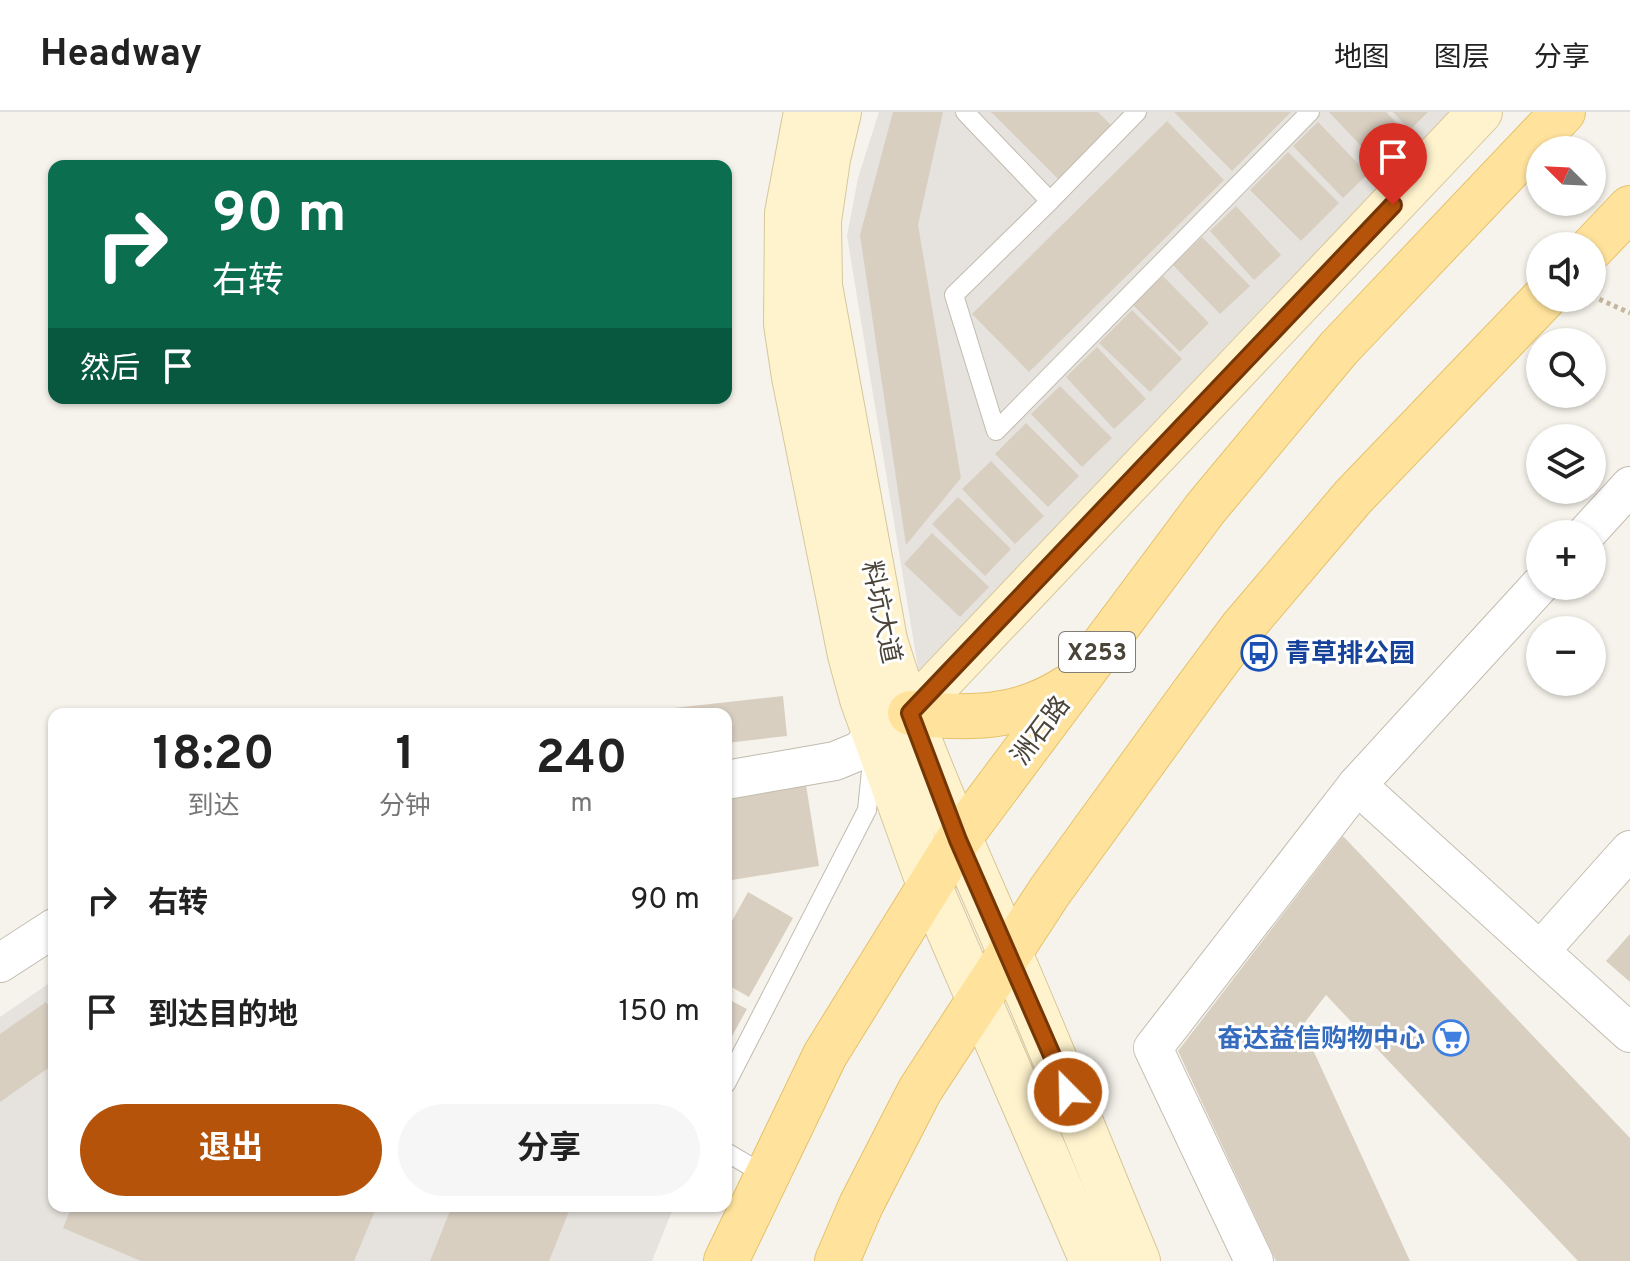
<!DOCTYPE html>
<html lang="zh">
<head>
<meta charset="utf-8">
<style>
  :root { --surface:#fff; --page:#f6f6f6; --text:#222; --muted:#767676; --line:#e0e0e0; --accent:#b45309 }
  body { margin:0; font-family:Overpass,"Noto Sans SC",sans-serif; background:var(--page); color:var(--text); height:100vh; display:flex; flex-direction:column; font-size:30px; white-space:nowrap }
  * { box-sizing:border-box; margin:0 }
  p { font-size:26px; color:var(--muted) }
  .icon { flex:none; width:44px; height:44px; fill:none; stroke:currentColor; stroke-width:2; stroke-linecap:round; stroke-linejoin:round }
  .map { position:relative; flex:1; overflow:hidden }
  .panel { position:absolute; left:48px; top:596px; width:684px; height:504px; display:flex; flex-direction:column; background:var(--surface); border-radius:16px; box-shadow:0 2px 6px #0004 }
  .panel>* { flex:none }
  .guide { position:absolute; left:48px; top:48px; width:684px; height:244px; border-radius:16px; box-shadow:0 2px 6px #0004; background:#0b6e4f; color:#fff; overflow:hidden }
  .needle { width:52px; rotate:294deg }
  .tools { position:absolute; left:1526px; top:24px; display:grid; gap:16px }
  .tools a { display:grid; place-items:center; width:80px; height:80px; border-radius:50%; background:var(--surface); box-shadow:0 2px 6px #0004; font-size:40px }
  .pin { position:absolute; display:grid; place-items:center; width:68px; height:68px; color:#fff; margin:-82px -34px; border-radius:50% 50% 50% 0; rotate:-45deg; box-shadow:0 0 8px #0007 }
  .pin .icon { rotate:45deg }
  .me { position:absolute; width:88px; margin:-44px; rotate:337deg; stroke-linejoin:round; filter:drop-shadow(0 0 6px #0008) }
  .turn { display:flex; align-items:center; gap:28px; height:168px; padding:0 32px; font-size:36px }
  .turn .icon { width:104px; height:104px; stroke-width:2.5 }
  .turn b { display:block; font-size:56px; line-height:68px }
  .then { display:flex; align-items:center; height:76px; padding:0 32px; background:#0003; gap:16px; font-size:30px }
  .eta { display:flex; justify-content:space-evenly; align-items:center; height:136px; text-align:center }
  .eta b { font-size:48px; font-weight:700; line-height:56px }
  .button { display:flex; gap:16px; margin-top:auto; padding:16px 32px }
  .button a { flex:1; height:92px; border-radius:48px; background:var(--accent); color:#fff; font-size:32px; font-weight:700; line-height:92px; text-align:center }
  .button a+a { background:var(--page); color:var(--text) }
  ul { padding:0; list-style:none }
  li { display:flex; align-items:center; gap:24px; height:112px; padding:0 32px }
  li div { flex:1 }
  li b { display:block; font-size:30px }
  li em { font-style:normal }
  header { display:flex; align-items:center; gap:48px; box-sizing:border-box; height:112px; padding:0 40px; background:var(--surface); border-bottom:2px solid var(--line) }
  header strong { font-size:38px }
  nav { display:flex; gap:44px; margin-inline-start:auto; font-size:28px }
  .map>svg:first-child { display:block }
</style>
</head>
<body>
<header>
<strong>Headway</strong>
<nav><a>地图</a><a>图层</a><a>分享</a></nav>
</header>
<div class="map">
<svg width="1630" height="1149" viewBox="0 0 1630 1149">
  <rect width="100%" height="100%" fill="#f6f3ec"/>
  <!-- industrial -->
  <g fill="#e6e2dd">
    <path d="M879 0H1459L920 568 847 124 858 66Z"/>
    <path d="M54 868V1094H674L652 1149H0V905Z"/>
  </g>
  <!-- building -->
  <g fill="#d8cfc1">
    <path d="M893 0H943L918 113 961 366 906 433 860 123Z"/>
    <path d="M991 0H1098L1113 15 1059 68Z"/>
    <path d="M1174 0H1291L1232 59Z"/>
    <path d="M1329 0H1386L1407 22 1377 51Z"/>
    <path d="M1393 0H1428L1410 18Z"/>
    <path d="M1167 9 1224 68 1029 260 972 202Z"/>
    <path d="M1318 10 1368 62 1343 86 1293 34Z"/>
    <path d="M1288 40 1339 91 1301 129 1250 78Z"/>
    <path d="M1236 94 1281 143 1254 168 1210 119Z"/>
    <path d="M1202 125 1250 174 1220 202 1173 153Z"/>
    <path d="M1163 164 1209 211 1180 240 1133 193Z"/>
    <path d="M1132 198 1182 247 1150 280 1099 231Z"/>
    <path d="M1097 235 1146 287 1114 317 1066 265Z"/>
    <path d="M1060 274 1112 326 1082 355 1031 302Z"/>
    <path d="M1026 311 1079 364 1048 395 995 342Z"/>
    <path d="M991 349 1044 404 1015 432 962 377Z"/>
    <path d="M958 385 1011 437 985 464 932 412Z"/>
    <path d="M932 421 989 475 960 505 904 452Z"/>
    <path d="M783 584 787 624 726 631V602H656V598Z"/>
    <path d="M806 673 819 754 726 769V686Z"/>
    <path d="M1343 724 1630 1026V1149H1578L1326 883 1302 914 1410 1149H1276L1178 939Z"/>
    <path d="M748 780 793 806 749 885 726 872V820Z"/>
    <path d="M1630 822V870L1606 849Z"/>
    <path d="M726 886 747 897 726 935Z"/>
    <path d="M46 890 54 903V952L0 990V922Z"/>
    <path d="M72 1094H377L354 1149H141L63 1116Z"/>
    <path d="M452 1094H571L549 1149H430Z"/>
  </g>
  <g fill="none" stroke-linecap="round" stroke-linejoin="round">
    <defs>
      <g id="lane">
        <path d="M965 0 1050 89 1137 0"/>
        <path d="M1050 89 954 183 996 319 1310 0"/>
        <path d="M726 972 867 698 872 649"/>
        <path d="M726 1040 767 1064"/>
      </g>
      <g id="street">
        <path d="M1586 422 1630 374"/>
        <path d="M726 668 835 649 859 639 896 605"/>
        <path d="M1357 673 1630 921"/>
        <path d="M1540 839 1630 738"/>
        <path d="M0 851 54 816"/>
        <path d="M1254 1149 1153 936 1357 673 1540 473"/>
      </g>
      <g id="secondary">
        <path d="M806 0 787 101 786 212 794 265 850 543 862 587 929 773 1092 1149"/>
        <path d="M839 0 828 47 819 109 820 174 885 528C917 635 965 737 1009 839 1054 942 1095 1046 1138 1149"/>
        <path d="M910 601 1480 0"/>
      </g>
      <g id="primary">
        <path d="M1592 136 1630 96"/>
        <path d="M910 601C968 607 1018 608 1068 575"/>
        <path d="M726 1149 825 943 958 728 1205 397 1339 236 1563 0"/>
        <path d="M837 1149 861 1093 920 978 1050 779 1192 583 1241 517 1353 385 1544 186"/>
      </g>
    </defs>
    <!-- lane casing -->
    <use href="#lane" stroke="#c2bbae" stroke-width="20"/>
    <!-- street casing -->
    <use href="#street" stroke="#c2bbae" stroke-width="40"/>
    <!-- secondary casing -->
    <use href="#secondary" stroke="#d6c79b" stroke-width="46"/>
    <!-- primary casing -->
    <use href="#primary" stroke="#e6c16a" stroke-width="46"/>
    <!-- path -->
    <path stroke="#c4b79f" stroke-width="5" stroke-dasharray="4 4" stroke-linecap="butt" d="M1592 184 1630 201"/>
    <!-- lane -->
    <use href="#lane" stroke="#fff" stroke-width="18"/>
    <!-- street -->
    <use href="#street" stroke="#fff" stroke-width="38"/>
    <!-- secondary -->
    <use href="#secondary" stroke="#fff3cd" stroke-width="44"/>
    <!-- primary -->
    <use href="#primary" stroke="#ffe39c" stroke-width="44"/>
  </g>
  <g fill="none" stroke-linecap="round" stroke-linejoin="round">
    <defs>
      <path id="route" d="M1068 980 958 728 910 601 1393 93"/>
    </defs>
    <!-- route casing -->
    <use href="#route" stroke="#753606" stroke-width="20"/>
    <!-- route -->
    <use href="#route" stroke="#b45309" stroke-width="14"/>
  </g>
  <!-- icons -->
  <defs>
    <symbol id="bus-ring" viewBox="-11 -11 22 22"><circle r="9.5" fill="#fff" stroke="#1a4fb4" stroke-width="1.5"/><path d="M-5-6H5V4H4V6H2V4H-2V6H-4V4H-5ZM-3.5-4V0h7V-4ZM-3.5 1.2v1.5H-2V1.2ZM2 1.2v1.5H3.5V1.2Z" fill="#1a4fb4"/></symbol>
    <symbol id="supermarket-ring" viewBox="-11 -11 22 22"><circle r="9.5" fill="#fff" stroke="#3f7fe0" stroke-width="1.5"/><path d="M-6-5.5h2.5l.6 2H6L4.5 2H-2.5L-4.4-4H-6ZM-1.5 3.2a1.3 1.3 0 1 0 .1 0ZM3 3.2a1.3 1.3 0 1 0 .1 0Z" fill="#3f7fe0"/></symbol>
  </defs>
  <g fill-rule="evenodd">
    <use href="#bus-ring" x="1239" y="521" width="40" height="40"/>
    <use href="#supermarket-ring" x="1431" y="906" width="40" height="40"/>
  </g>
  <g text-anchor="middle" stroke-width="6" stroke-linejoin="round" paint-order="stroke">
    <!-- shield labels -->
    <rect fill="#fff" stroke="#817c74" stroke-width="2" x="1059" y="520" width="76" height="40" rx="6"/>
    <g font-size="24" font-weight="bold" fill="#4b4439">
      <text x="1097" y="548">X253</text>
    </g>
    <!-- street labels -->
    <g font-size="26" fill="#4b4439" stroke="#fff">
      <text transform="translate(882 500) rotate(78)" y="9">料坑大道</text>
      <text transform="translate(1040 618) rotate(-53)" y="9">洲石路</text>
    </g>
    <!-- transit labels -->
    <g font-size="26" font-weight="bold" fill="#164399" stroke="#fff" text-anchor="start">
      <text x="1285" y="550">青草排公园</text>
    </g>
    <!-- shop labels -->
    <g font-size="26" font-weight="bold" fill="#366cbe" stroke="#fff" text-anchor="end">
      <text x="1425" y="935">奋达益信购物中心</text>
    </g>
  </g>
</svg>
<div class="tools">
<a><svg class="needle" viewBox="-14 -14 28 28"><path d="M0-13l5 13h-10z" fill="#e53935"/><path d="M0 13l5-13h-10z" fill="#767676"/></svg></a>
<a><svg class="icon" aria-label="sound" viewBox="0 0 24 24"><path d="M4 9h4l5-4v14l-5-4H4zM17 9q2 3 0 6"/></svg></a>
<a><svg class="icon" aria-label="search" viewBox="0 0 24 24"><circle cx="10" cy="10" r="6"/><path d="M15 15l6 6"/></svg></a>
<a><svg class="icon" aria-label="layers" viewBox="0 0 24 24"><path d="M12 4l9 5-9 5-9-5zM3 14l9 5 9-5"/></svg></a>
<a>+</a>
<a>−</a>
</div>
<div class="pin" style="left:1393px;top:93px;background:#d93025"><svg class="icon" aria-label="arrive" viewBox="0 0 24 24"><path d="M6 21V4h12l-3 4 3 4H6"/></svg></div>
<svg class="me" style="left:1068px;top:980px" viewBox="-20 -20 40 40"><circle r="17" fill="#b45309" stroke="#fff" stroke-width="3"/><path d="M0-11L8 9 0 5-8 9z" fill="#fff"/></svg>
<div class="guide">
<div class="turn"><svg class="icon" aria-label="right" viewBox="0 0 24 24"><path d="M7 20v-9h11M14 6l5 5-5 5"/></svg><div><b>90 m</b>右转</div></div>
<div class="then">然后<svg class="icon" aria-label="arrive" viewBox="0 0 24 24"><path d="M6 21V4h12l-3 4 3 4H6"/></svg></div>
</div>
<section class="panel">
<div class="eta">
<div><b>18:20</b><p>到达</p></div>
<div><b>1</b><p>分钟</p></div>
<div><b>240</b><p>m</p></div>
</div>
<ul>
<li><svg class="icon" aria-label="right" viewBox="0 0 24 24"><path d="M7 20v-9h11M14 6l5 5-5 5"/></svg><div><b>右转</b></div><em>90 m</em></li>
<li><svg class="icon" aria-label="arrive" viewBox="0 0 24 24"><path d="M6 21V4h12l-3 4 3 4H6"/></svg><div><b>到达目的地</b></div><em>150 m</em></li>
</ul>
<div class="button"><a>退出</a><a>分享</a></div>
</section>
</div>
</body>
</html>
